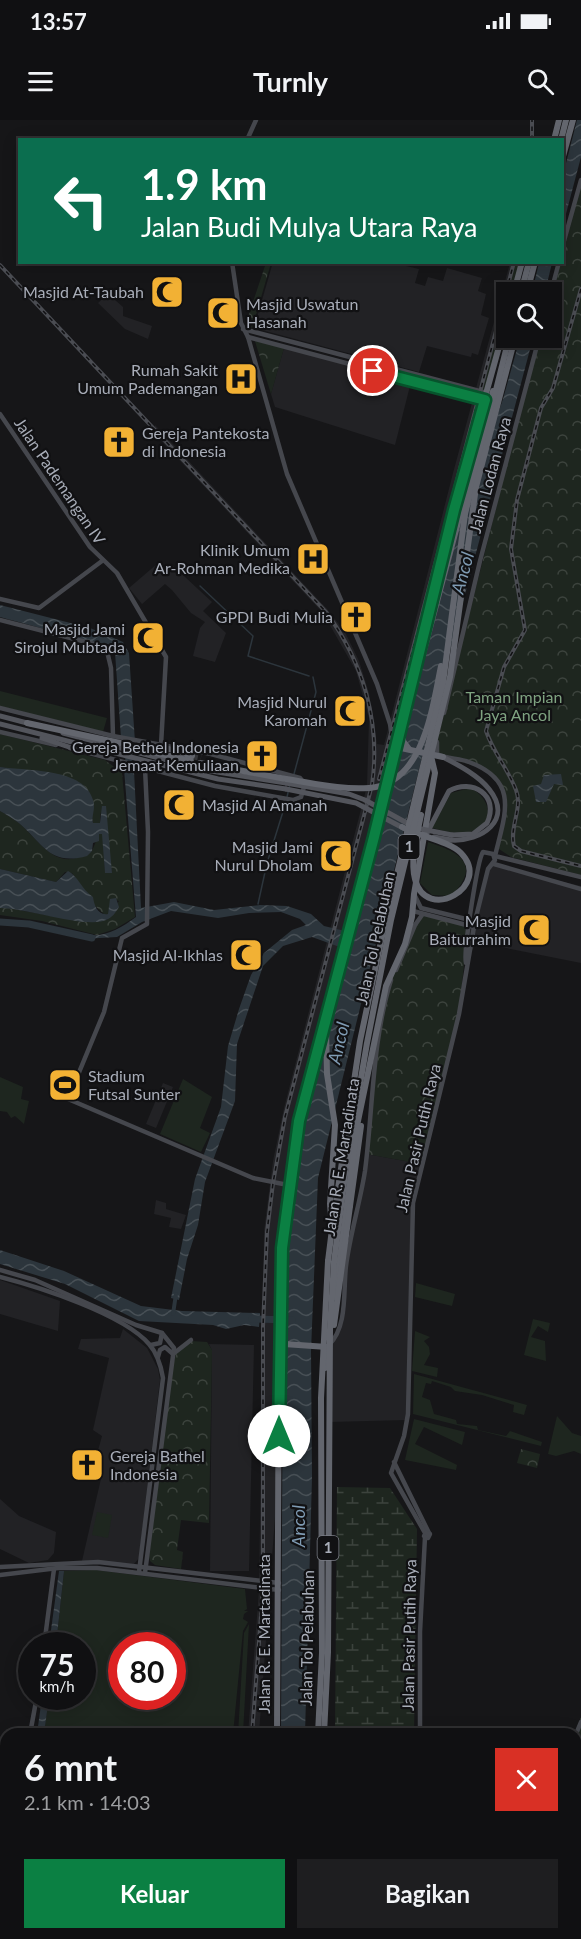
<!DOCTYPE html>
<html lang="id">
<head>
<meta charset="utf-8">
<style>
  :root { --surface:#101012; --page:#1e1e20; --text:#f1f3f6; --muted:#9c9d9f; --line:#303032; --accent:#0b8043 }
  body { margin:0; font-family:Lato,sans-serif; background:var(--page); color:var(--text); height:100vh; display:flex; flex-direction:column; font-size:22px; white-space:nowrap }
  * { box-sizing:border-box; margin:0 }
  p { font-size:20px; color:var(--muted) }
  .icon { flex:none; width:33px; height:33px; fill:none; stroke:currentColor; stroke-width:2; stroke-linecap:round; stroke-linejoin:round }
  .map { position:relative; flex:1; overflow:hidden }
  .panel { position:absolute; left:0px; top:1608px; width:582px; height:212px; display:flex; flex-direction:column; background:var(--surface); border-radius:18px 18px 0 0; box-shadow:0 3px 15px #0003,0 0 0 2px var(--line) }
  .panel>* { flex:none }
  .banner { position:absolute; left:18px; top:18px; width:546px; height:126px; border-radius:0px; box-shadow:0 3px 15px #0003,0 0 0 2px var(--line); background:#0b6e4f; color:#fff; overflow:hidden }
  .fabs { position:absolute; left:496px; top:162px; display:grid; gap:12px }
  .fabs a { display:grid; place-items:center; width:66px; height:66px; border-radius:0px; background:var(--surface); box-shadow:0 3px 15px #0003,0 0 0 2px var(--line); font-size:30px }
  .speed { position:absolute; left:18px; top:1512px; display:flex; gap:12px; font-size:30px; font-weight:700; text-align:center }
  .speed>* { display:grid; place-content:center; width:78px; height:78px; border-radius:50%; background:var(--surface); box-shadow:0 3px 15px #0003,0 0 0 2px var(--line); line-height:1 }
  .speed small { font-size:15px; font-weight:400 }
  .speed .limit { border:9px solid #d22; background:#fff; color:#111 }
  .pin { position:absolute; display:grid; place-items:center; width:51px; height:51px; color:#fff; margin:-26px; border:3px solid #fff; border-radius:50%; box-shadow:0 2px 6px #0007 }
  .me { position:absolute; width:66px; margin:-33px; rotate:0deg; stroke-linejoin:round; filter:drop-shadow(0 0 4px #0008) }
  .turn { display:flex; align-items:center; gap:21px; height:126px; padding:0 24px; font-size:27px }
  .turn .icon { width:78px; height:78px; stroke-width:2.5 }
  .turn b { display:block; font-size:42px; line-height:51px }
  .round { display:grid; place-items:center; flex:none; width:63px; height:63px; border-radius:0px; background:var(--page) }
  .headline { display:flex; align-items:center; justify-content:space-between; height:102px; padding:0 24px }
  h1 { font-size:36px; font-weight:700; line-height:45px }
  .button { display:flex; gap:12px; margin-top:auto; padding:12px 24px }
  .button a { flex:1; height:69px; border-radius:0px; background:var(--accent); color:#fff; font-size:24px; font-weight:700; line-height:69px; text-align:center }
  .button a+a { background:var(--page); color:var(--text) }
  .status { display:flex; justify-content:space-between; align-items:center; height:42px; padding:0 30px; background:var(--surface); direction:ltr }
  .status svg { height:16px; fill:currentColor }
  header { display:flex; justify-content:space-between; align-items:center; height:78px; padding:0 24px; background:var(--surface); font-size:27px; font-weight:700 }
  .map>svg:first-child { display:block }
</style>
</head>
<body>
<div class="status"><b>13:57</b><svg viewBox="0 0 49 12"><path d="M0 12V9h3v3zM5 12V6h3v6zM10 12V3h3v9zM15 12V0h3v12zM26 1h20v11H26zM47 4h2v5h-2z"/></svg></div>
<header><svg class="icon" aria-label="menu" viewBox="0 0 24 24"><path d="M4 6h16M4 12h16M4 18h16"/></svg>Turnly<svg class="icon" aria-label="search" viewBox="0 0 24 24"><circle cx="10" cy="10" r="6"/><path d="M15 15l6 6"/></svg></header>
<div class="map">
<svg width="581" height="1819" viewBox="0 0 581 1819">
  <defs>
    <pattern id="forest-crowns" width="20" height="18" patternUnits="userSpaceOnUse" patternTransform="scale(1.5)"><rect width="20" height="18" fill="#1e261f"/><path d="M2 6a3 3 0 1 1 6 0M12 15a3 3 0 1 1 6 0" fill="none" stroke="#3c433d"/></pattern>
    <pattern id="wetland-marsh" width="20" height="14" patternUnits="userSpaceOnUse" patternTransform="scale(1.5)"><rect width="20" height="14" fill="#1e261f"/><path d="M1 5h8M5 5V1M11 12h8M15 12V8" fill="none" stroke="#3c433d"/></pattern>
    <pattern id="water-waves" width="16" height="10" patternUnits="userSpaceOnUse" patternTransform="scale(1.5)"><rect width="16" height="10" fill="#2c353c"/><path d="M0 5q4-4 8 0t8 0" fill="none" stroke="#485056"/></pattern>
  </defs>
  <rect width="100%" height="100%" fill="#161618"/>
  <!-- built -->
  <g fill="#222225">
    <path d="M273 142 406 143V146L419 149 415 163 425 166 428 157 443 161 447 148 482 158 478 171 486 174 481 195 489 198 478 235 472 233 471 237 427 226 419 252 254 208Z"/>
    <path d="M510 143H522L507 172 460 374 299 1000 281 1153 278 1357 259 1614H248L259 1470 264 1111 273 1041 284 988 367 666 369 598 356 551 323 493 154 313 155 305 327 489 345 512 359 541 369 573 377 624 384 625 453 353Z"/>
    <path d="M108 174 123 187V196L152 206 148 219 125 209 98 183Z"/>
    <path d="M284 228 411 262 395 325 275 287 271 274Z"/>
    <path d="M157 444 163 450 171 444 212 482 203 491 226 513 215 542 193 536 200 508 205 502 191 493 172 470 165 464 142 484 129 468Z"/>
    <path d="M492 745 581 766V843L476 822 466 843 468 805 473 807 489 747Z"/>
    <path d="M163 963 173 967 156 1008 146 1004Z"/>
    <path d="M366 1034 422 1044 413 1083 407 1300 329 1302 331 1223 341 1202 346 1145Z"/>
    <path d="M156 1080 166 1083V1089L186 1095 181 1109 169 1107 171 1098 154 1094Z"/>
    <path d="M0 1160 60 1181 58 1211 0 1194Z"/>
    <path d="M123 1209 147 1228 158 1249 160 1260 139 1438 134 1444 82 1441 103 1350 94 1345 102 1316 93 1310 109 1238 78 1229 81 1219 120 1218Z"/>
    <path d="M209 1224 254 1225 249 1451H210L212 1230Z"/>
    <path d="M0 1379 19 1396 56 1412 54 1433 48 1440 29 1443 0 1429Z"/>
    <path d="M333 1814H451L449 1819H331Z"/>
  </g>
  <!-- grass -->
  <g fill="#1e261f" fill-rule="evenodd">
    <path d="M514 143H522L514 172H507V198L487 273 479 271Z"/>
    <path d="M477 278 485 280 463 361 455 360Z"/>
    <path d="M0 571 107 598 103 612 0 586Z"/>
    <path d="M470 668C492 678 496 706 470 712 458 715 444 711 432 708L451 673Z"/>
    <path d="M428 722C460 732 482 745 451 776L432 775 420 763Z"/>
    <path d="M0 957 23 967 21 979 29 981 24 1004 15 996 11 998 7 992 0 991Z"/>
    <path d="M183 959 212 977 200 1008 210 1013 201 1032 160 1014Z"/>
    <path d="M416 1163 455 1174 452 1186 415 1177Z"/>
    <path d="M533 1199 550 1203 548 1212 538 1206 531 1217 545 1221 546 1241 524 1235Z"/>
    <path d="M415 1211 430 1217 424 1221 429 1227 430 1234 424 1245 438 1248 437 1257 412 1251Z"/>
    <path d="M414 1254 527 1285 524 1295 513 1292 514 1285 482 1275 455 1271 451 1267 432 1261 431 1264 426 1263 422 1277 430 1280 434 1294 456 1300 457 1304 477 1306 478 1310 506 1316 510 1311 542 1322 541 1326 413 1294Z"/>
    <path d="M557 1296 572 1313 581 1316V1334L574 1331 556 1336 548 1334Z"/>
    <path d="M414 1299 465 1312 462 1325 424 1307 415 1324 457 1345 456 1350 405 1340Z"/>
    <path d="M97 1392 112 1395 108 1418 92 1415Z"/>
    <path d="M96 1450 245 1469 247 1489 244 1491H248L244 1494 243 1499 248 1502 243 1511 233 1614H44L49 1577 82 1576V1526L56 1525 64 1451ZM122 1526H172V1576H122Z"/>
    <path d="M249 1504 243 1614H238L244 1513Z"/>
    <path d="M109 1814H200L198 1819H128Z"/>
  </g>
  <!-- forest -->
  <g fill="url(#forest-crowns)">
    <path d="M581 60V755L511 737 496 727 503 703 505 672 484 649 439 635 436 626 539 218H552V172L559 143 562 142 563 129Z"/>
    <path d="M266 143H271L252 208 245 206Z"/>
    <path d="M255 221 284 228 271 274Z"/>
    <path d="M0 614 105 640 122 653 135 797 115 809 97 815 42 801 0 795V788H7L69 799 107 800 119 781 111 779 108 794 105 795 94 785 72 753 65 752 56 762 0 749V691C7 695 14 699 20 704 44 726 57 753 92 731L99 714H103L105 753 112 752 100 692V703H93L92 698 21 650 0 647Z"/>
    <path d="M422 795 468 805 459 894 422 1044 366 1034C375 965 378 850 422 795Z"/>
    <path d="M190 1221 207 1222 212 1230 209 1403 181 1400 177 1430 183 1432 181 1449 155 1445 150 1441 149 1436 173 1246 176 1233Z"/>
    <path d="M521 1329 540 1334 537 1348 517 1343Z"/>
    <path d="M581 1597V1819H449L451 1814H576V1614H504V1611L576 1612Z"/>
  </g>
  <!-- wetland -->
  <path fill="url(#wetland-marsh)" d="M337 1367 390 1368 417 1409 414 1614H335Z"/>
  <!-- water -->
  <g fill="url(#water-waves)">
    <path d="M577 0H581V37L563 105V55Z"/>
    <path d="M539 143H552L545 172H532Z"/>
    <path d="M520 218H533L424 629 318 1058 311 1231 312 1357 305 1614H281L283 1205 287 1111 305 998 348 830 312 817 283 826 263 846 237 924 235 981 205 1062 198 1105 187 1139 179 1180 171 1178 195 1059 221 987 228 926 239 889 251 855 264 833 292 810 306 805 300 799 281 792 249 793 218 798 171 791 142 802 117 817 82 819 83 814C103 819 120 809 136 797L124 649 134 651 141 788 174 782 214 790 260 785 287 786 311 794 324 806 353 813 460 403 503 279Z"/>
    <path d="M0 485 90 508 123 522 129 533 135 622 121 618 115 532 111 527 0 497Z"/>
    <path d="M0 647C27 651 85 648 93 680 96 689 91 696 93 703H100L102 686H106L112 753H105L102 714H99V721L93 723 92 731 87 736C50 746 44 725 20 704 14 699 7 695 0 691Z"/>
    <path d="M561 654 563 665 554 664 546 682H536L533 666 541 664 544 655Z"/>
    <path d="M0 749 56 762 68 751C78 756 82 770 93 777 94 785 98 796 108 794L110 779 116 778 119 787C116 792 112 798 106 800 86 809 27 788 0 788Z"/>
    <path d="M0 1130 64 1151 141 1186 182 1191 260 1193 259 1207 244 1205 226 1209 213 1205 139 1201 65 1164 0 1144Z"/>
    <path d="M59 1451H64L56 1525H49Z"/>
    <path d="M42 1577H49L44 1614H37Z"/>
    <path d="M6 1753V1814H109L128 1819H0V1755Z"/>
  </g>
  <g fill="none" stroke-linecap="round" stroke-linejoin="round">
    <!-- stream -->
    <g stroke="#2c353c" stroke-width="1.5">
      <path d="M200 466 253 516 248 536 309 556"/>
      <path d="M294 654 316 572 313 557"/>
      <path d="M287 677 290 664"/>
      <path d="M258 784 267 743 286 682"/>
    </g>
    <!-- canal -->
    <path stroke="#2c353c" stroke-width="4" d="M173 1194 176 1174"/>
    <!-- river -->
    <g stroke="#2c353c" stroke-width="7">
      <path d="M127 612 130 658"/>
      <path d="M0 802 29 804 92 818"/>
      <path d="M252 1199 292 1200"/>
    </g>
    <!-- highway-tunnel -->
    <path stroke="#333438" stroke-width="6" stroke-dasharray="6 3" stroke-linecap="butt" d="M192 636 201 638"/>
    <!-- secondary -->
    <g stroke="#45474d" stroke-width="4.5">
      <path d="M247 20 256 0"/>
      <path d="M562 128 581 60"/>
      <path d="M232 142 241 203 248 217 287 354 377 564 390 604 394 630"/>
      <path d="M551 172 559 142"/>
      <path d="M243 209 487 273"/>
      <path d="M248 217 485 280"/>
      <path d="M0 294 90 427 117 453 166 537 161 625"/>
      <path d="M0 479 39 488 102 441"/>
      <path d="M0 500 94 524 107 531 111 548 113 616"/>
      <path d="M0 588 113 616 211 634 300 658 305 664 301 677 293 680 215 666 70 628"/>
      <path d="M444 593 480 441 539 218"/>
      <path d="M0 612 56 625"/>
      <path d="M437 622V634C447 639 459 638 469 642 520 661 505 694 495 736L581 757"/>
      <path d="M145 648 148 712 147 804 122 818 104 892 68 979 253 1058 288 1065"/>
      <path d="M494 744 581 769"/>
      <path d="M414 774 421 788 470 800"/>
      <path d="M413 791 474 807"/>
      <path d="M396 850 415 805 422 795"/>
      <path d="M0 1150 35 1160 136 1205 162 1213 174 1228 145 1453"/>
      <path d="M0 1157C39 1167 123 1194 149 1224 157 1233 161 1246 163 1258L139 1452"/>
      <path d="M151 1225 160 1223 162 1213"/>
      <path d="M329 1225C348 1206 343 1171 346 1146 350 1114 360 1083 365 1051 373 989 372 921 391 860"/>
      <path d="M173 1234 191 1220"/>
      <path d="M158 1237 160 1230 165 1227 173 1234"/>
      <path d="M394 1342 429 1413"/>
      <path d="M425 1413 391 1353 404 1316 408 1294 413 1083 459 894 475 801 488 749 495 740 493 734 483 732C478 738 463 831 466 843"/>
      <path d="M426 1413 430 1414 428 1418 424 1416Z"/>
      <path d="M0 1447 98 1442 279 1463"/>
      <path d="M0 1455 58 1448H97L279 1470"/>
      <path d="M44 1526 54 1449"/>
      <path d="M30 1614 37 1576"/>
      <path d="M420 1614V1512L425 1417"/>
      <path d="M576 1614 581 1602"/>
      <path d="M0 1743 6 1741"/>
    </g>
    <!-- primary -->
    <g stroke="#53555c" stroke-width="5">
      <path d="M0 596 31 604"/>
      <path d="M0 604 218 659 286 669"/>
      <path d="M63 613 205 650 286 663"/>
      <path d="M42 618 72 628"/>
      <path d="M443 637C458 645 478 655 489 669 514 700 481 722 451 720"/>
      <path d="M427 713 449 671C472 658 500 675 487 703L473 714 452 715"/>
    </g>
    <!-- highway -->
    <g stroke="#63666e" stroke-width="6">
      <path d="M554 20 559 0"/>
      <path d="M561 20 566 0"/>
      <path d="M562 40 573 0"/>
      <path d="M514 172 522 142"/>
      <path d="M521 172 529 142"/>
      <path d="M527 172 535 142"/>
      <path d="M423 534 493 271"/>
      <path d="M27 603 120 623"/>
      <path d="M403 610V621L409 629"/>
      <path d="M127 626 191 641"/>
      <path d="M145 627 169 629 192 636"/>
      <path d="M396 633 401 628 443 637"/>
      <path d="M200 643 286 659"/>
      <path d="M326 907 327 954 335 1005 330 1084 332 1109 328 1141"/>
      <path d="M350 1086 361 1006"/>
      <path d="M335 1177 357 1006 386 866 405 824 412 797 414 774 435 653 431 636"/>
      <path d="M284 1224 327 1227"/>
      <path d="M325 1248 327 1228"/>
      <path d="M277 1614 279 1207 282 1128 291 1049 299 1001 370 733 454 389 507 198"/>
      <path d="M275 1814 295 1819"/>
      <path d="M302 1814 318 1819"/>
      <path d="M211 1819 217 1814"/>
      <path d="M327 1819 329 1814"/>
    </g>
    <defs>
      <g id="rail">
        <path d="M532 20V0"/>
        <path d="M0 145 326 492C363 542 381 602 372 665L285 997 273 1063 267 1112 263 1207V1469L252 1614"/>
        <path d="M581 169 553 268 541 288 517 380 511 429 525 510 504 547 486 611C493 632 508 649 516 670 523 688 509 707 514 726L521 731 581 746"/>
        <path d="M379 659 514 142"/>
        <path d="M224 1819 225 1814"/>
      </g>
    </defs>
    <!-- rail casing -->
    <use href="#rail" stroke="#4a4c52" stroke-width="4"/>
    <!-- rail -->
    <use href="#rail" stroke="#111113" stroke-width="1.5" stroke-dasharray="4.5" stroke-linecap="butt"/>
    <!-- primary-bridge -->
    <g stroke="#53555c" stroke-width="5">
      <path d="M286 663 349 674 365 680 416 708 452 715"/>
      <path d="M286 669 356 683 405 709"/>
      <path d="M434 717 451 720"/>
    </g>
    <!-- highway-bridge -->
    <g stroke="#63666e" stroke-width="6">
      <path d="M286 659C313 663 341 670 369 668 423 664 432 590 441 546"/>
      <path d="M402 707C418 716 449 721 461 733 493 766 426 804 415 759 410 740 417 715 421 695"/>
      <path d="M332 1109 360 921 383 812 443 563 465 394 509 218"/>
      <path d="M334 1205 350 1086"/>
      <path d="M318 1614 322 1533 321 1278 328 1141"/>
      <path d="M324 1614 328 1532 330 1210 334 1142 346 1047 367 923 391 800 450 557 476 367 515 218"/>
      <path d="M220 1819 225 1814"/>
    </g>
  </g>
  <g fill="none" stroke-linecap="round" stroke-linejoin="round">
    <defs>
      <path id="route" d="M279 1316 282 1128 299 1001 374 717 454 390 485 280 373 251"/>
    </defs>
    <!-- route casing -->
    <use href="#route" stroke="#07532c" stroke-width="15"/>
    <!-- route -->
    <use href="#route" stroke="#0b8043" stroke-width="10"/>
  </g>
  <!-- icons -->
  <defs>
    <symbol id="mosque-square" viewBox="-11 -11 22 22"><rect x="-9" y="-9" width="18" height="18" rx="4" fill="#f2b134" stroke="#111113"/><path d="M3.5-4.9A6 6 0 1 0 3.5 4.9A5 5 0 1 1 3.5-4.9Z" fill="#111"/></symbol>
    <symbol id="hospital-square" viewBox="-11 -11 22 22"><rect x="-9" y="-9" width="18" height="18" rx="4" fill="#f2b134" stroke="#111113"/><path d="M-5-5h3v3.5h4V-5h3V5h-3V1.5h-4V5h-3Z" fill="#111"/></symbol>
    <symbol id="church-square" viewBox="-11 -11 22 22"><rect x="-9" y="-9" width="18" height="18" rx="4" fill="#f2b134" stroke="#111113"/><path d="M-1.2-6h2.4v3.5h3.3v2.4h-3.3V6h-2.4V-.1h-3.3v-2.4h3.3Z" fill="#111"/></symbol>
    <symbol id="stadium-square" viewBox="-11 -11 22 22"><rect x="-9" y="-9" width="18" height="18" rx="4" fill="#f2b134" stroke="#111113"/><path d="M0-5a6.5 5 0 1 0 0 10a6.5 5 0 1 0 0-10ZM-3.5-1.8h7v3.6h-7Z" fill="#111"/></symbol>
  </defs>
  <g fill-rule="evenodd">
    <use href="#mosque-square" x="148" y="153" width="38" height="38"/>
    <use href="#mosque-square" x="204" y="174" width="38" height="38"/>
    <use href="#hospital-square" x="222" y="240" width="38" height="38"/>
    <use href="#church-square" x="100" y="303" width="38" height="38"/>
    <use href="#hospital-square" x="294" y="420" width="38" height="38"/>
    <use href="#church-square" x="337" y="478" width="38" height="38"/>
    <use href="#mosque-square" x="129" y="499" width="38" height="38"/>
    <use href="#mosque-square" x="331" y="572" width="38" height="38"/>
    <use href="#church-square" x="243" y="617" width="38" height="38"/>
    <use href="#mosque-square" x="160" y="666" width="38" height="38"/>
    <use href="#mosque-square" x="317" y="717" width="38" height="38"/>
    <use href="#mosque-square" x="515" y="791" width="38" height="38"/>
    <use href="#mosque-square" x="227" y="816" width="38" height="38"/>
    <use href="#stadium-square" x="46" y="946" width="38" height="38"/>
    <use href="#church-square" x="68" y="1326" width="38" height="38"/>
  </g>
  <g text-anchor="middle" stroke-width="4.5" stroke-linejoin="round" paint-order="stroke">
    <!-- shield labels -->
    <g fill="#111113" stroke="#7b7e86" stroke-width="1.5">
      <rect x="398.5" y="715" width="21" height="24" rx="4.5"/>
      <rect x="317.5" y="1416" width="21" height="24" rx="4.5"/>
    </g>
    <g font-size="15" font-weight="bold" fill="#a8adb8">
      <text x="409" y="732">1</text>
      <text x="328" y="1433">1</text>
    </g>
    <!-- poi labels -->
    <g font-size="16" fill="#a8adb8" stroke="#111113" text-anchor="end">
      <text x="144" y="178">Masjid At-Taubah</text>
      <text x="246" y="190" text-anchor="start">Masjid Uswatun<tspan x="246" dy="18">Hasanah</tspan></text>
      <text x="218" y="256">Rumah Sakit<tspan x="218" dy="18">Umum Pademangan</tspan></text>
      <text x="142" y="319" text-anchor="start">Gereja Pantekosta<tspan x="142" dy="18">di Indonesia</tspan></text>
      <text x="290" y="436">Klinik Umum<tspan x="290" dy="18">Ar-Rohman Medika</tspan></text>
      <text x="333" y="503">GPDI Budi Mulia</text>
      <text x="125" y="515">Masjid Jami<tspan x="125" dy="18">Sirojul Mubtada</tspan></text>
      <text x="327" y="588">Masjid Nurul<tspan x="327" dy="18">Karomah</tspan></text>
      <text x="239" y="633">Gereja Bethel Indonesia<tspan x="239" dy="18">Jemaat Kemuliaan</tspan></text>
      <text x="202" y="691" text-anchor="start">Masjid Al Amanah</text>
      <text x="313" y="733">Masjid Jami<tspan x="313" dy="18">Nurul Dholam</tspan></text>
      <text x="511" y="807">Masjid<tspan x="511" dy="18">Baiturrahim</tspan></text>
      <text x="223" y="841">Masjid Al-Ikhlas</text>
      <text x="88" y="962" text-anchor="start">Stadium<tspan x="88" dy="18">Futsal Sunter</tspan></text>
      <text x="110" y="1342" text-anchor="start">Gereja Bathel<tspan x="110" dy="18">Indonesia</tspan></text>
    </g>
    <!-- street labels -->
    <g font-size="16" fill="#a8adb8" stroke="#111113">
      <text transform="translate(490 355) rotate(-75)" y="6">Jalan Lodan Raya</text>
      <text transform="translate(60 361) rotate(56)" y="6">Jalan Pademangan IV</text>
      <text transform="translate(375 818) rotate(-78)" y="6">Jalan Tol Pelabuhan</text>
      <text transform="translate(418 1018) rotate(-77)" y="6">Jalan Pasir Putih Raya</text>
      <text transform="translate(341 1037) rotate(-81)" y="6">Jalan R. E. Martadinata</text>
      <text transform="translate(264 1514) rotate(-90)" y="6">Jalan R. E. Martadinata</text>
      <text transform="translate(409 1515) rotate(-89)" y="6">Jalan Pasir Putih Raya</text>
      <text transform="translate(307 1518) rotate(-89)" y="6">Jalan Tol Pelabuhan</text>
    </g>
    <!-- park labels -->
    <g font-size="16" fill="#7fa381" stroke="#111113">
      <text x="514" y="583">Taman Impian<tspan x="514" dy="18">Jaya Ancol</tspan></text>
    </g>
    <!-- water labels -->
    <g font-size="18" font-style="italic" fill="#7f9bb3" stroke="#111113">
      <text transform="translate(463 453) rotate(-75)" y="6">Ancol</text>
      <text transform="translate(339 923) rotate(-77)" y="6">Ancol</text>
      <text transform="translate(299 1406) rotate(-90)" y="6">Ancol</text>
    </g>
  </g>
</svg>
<div class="fabs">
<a><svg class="icon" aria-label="search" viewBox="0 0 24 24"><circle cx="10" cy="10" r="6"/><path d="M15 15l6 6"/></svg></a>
</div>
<div class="speed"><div>75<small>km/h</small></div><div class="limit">80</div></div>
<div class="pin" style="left:373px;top:251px;background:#d93025"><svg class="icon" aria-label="arrive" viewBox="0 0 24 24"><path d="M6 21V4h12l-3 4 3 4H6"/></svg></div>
<svg class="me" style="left:279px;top:1316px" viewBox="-20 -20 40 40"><circle r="19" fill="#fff"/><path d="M0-13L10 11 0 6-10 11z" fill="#0b8043"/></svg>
<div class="banner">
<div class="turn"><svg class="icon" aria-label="left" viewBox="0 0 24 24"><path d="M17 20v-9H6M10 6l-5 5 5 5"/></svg><div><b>1.9 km</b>Jalan Budi Mulya Utara Raya</div></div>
</div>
<section class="panel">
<div class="headline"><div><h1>6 mnt</h1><p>2.1 km · 14:03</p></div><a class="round" style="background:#d93025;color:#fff"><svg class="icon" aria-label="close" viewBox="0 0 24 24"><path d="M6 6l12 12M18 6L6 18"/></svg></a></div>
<div class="button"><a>Keluar</a><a>Bagikan</a></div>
</section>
</div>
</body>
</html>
